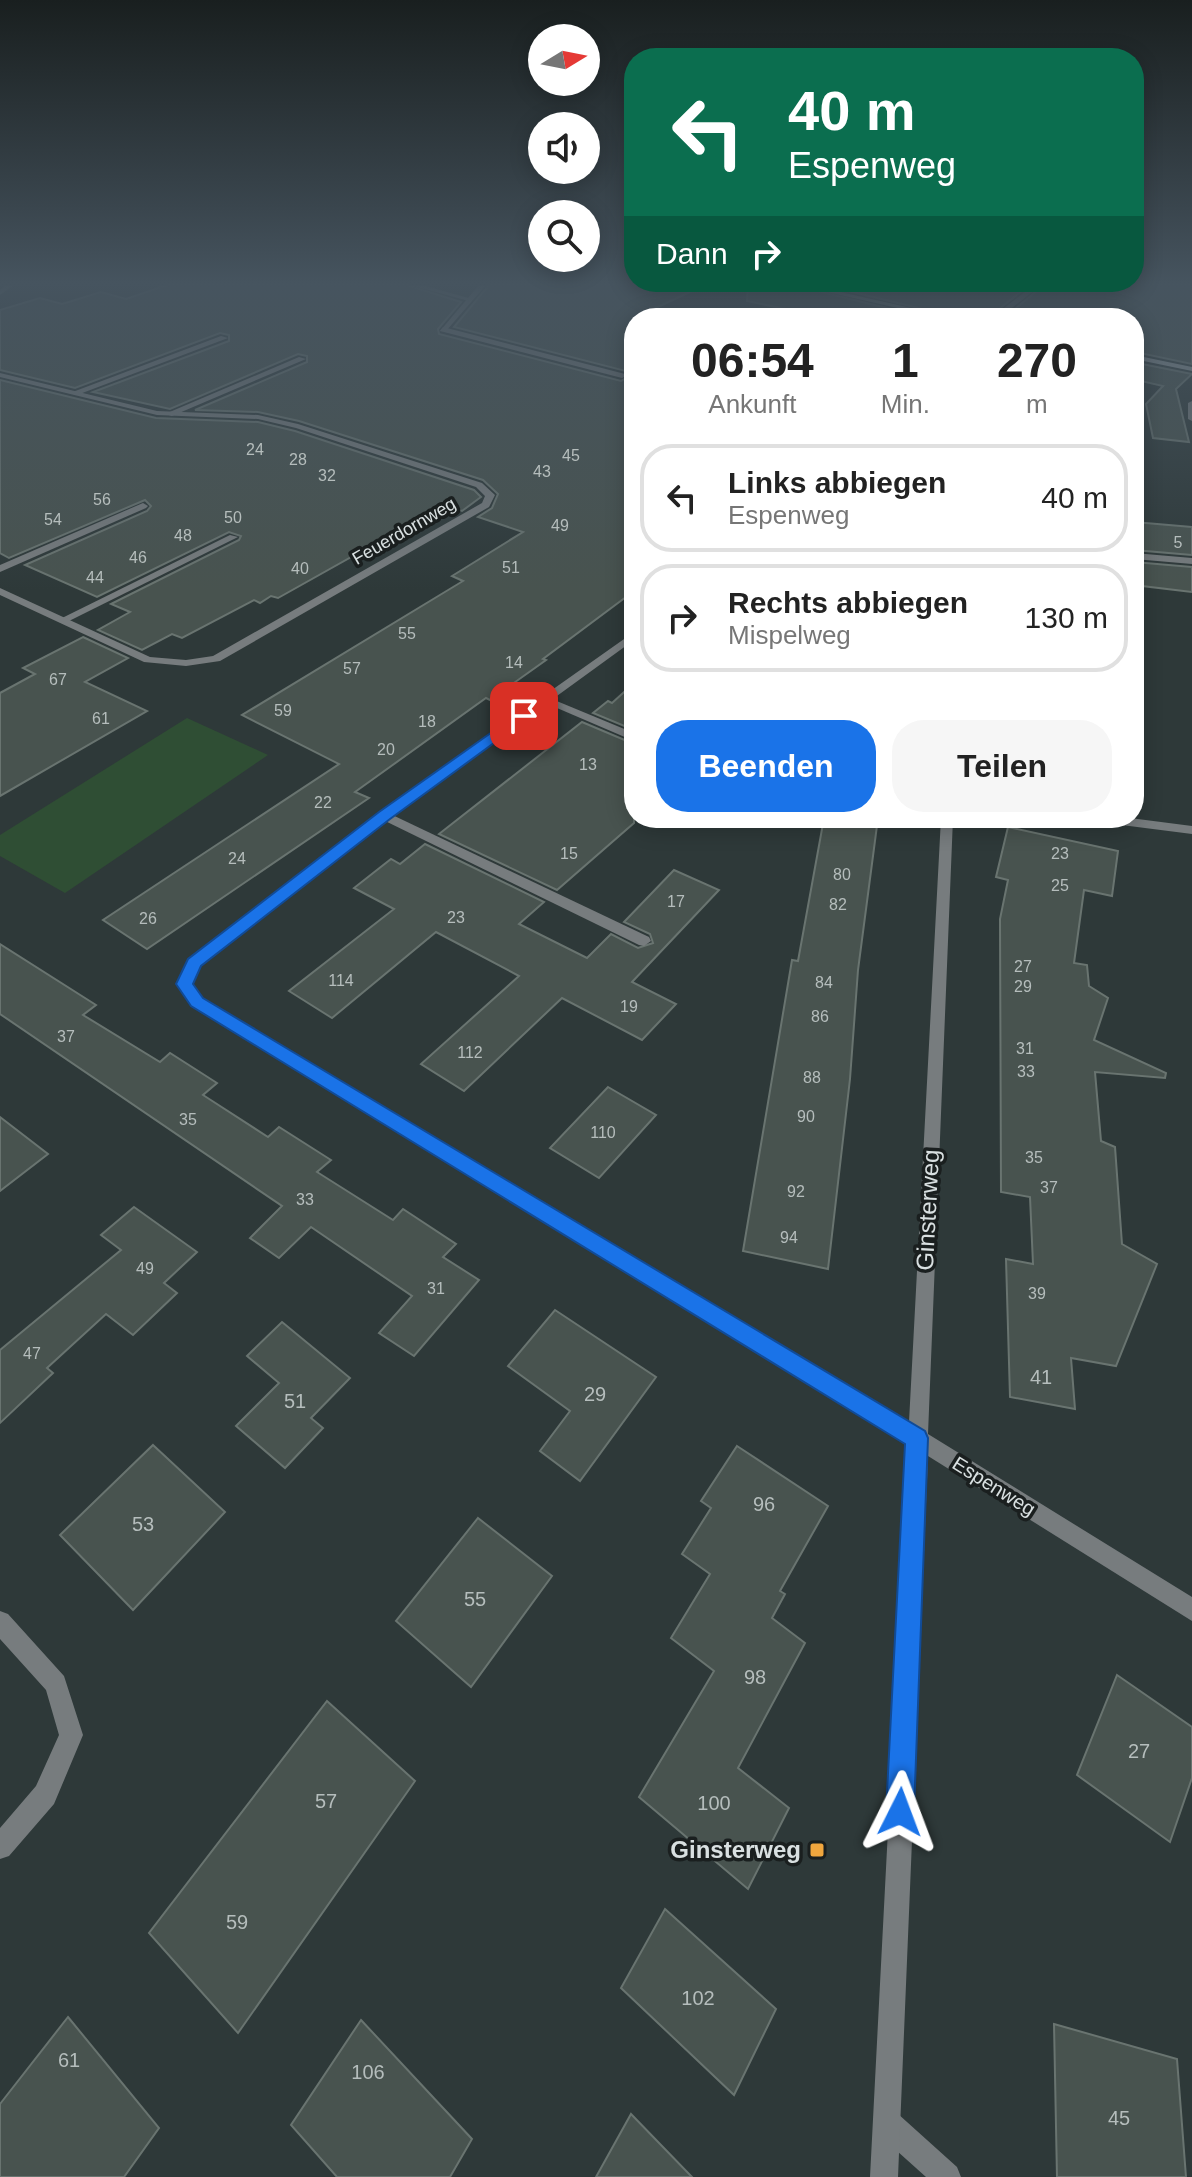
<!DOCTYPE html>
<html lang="de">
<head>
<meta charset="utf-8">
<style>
  :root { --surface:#fff; --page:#f6f6f6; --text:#222; --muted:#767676; --line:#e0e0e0; --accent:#1a73e8 }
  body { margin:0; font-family:Arial,sans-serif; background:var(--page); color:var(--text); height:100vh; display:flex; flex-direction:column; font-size:30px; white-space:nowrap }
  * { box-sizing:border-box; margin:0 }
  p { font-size:26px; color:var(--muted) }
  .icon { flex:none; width:44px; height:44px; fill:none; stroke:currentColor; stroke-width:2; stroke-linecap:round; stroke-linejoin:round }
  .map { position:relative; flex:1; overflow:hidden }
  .details { position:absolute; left:624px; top:308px; width:520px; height:520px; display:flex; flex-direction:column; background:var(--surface); border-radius:32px; box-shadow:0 4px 20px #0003 }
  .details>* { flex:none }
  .guide { position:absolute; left:624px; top:48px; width:520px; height:244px; border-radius:32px; box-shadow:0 4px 20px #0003; background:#0b6e4f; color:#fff; overflow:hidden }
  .needle { width:52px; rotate:80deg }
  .controls { position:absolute; left:528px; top:24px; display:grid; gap:16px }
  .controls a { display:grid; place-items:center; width:72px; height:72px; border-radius:50%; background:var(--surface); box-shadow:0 4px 20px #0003; font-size:40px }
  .pin { position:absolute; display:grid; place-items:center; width:68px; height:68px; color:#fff; margin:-34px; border-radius:16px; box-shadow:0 4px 12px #0006 }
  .me { position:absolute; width:88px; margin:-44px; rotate:3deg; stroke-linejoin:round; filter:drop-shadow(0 0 6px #0008) }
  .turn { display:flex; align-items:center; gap:28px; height:168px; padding:0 32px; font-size:36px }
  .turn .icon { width:104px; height:104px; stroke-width:2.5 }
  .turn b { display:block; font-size:56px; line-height:68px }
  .then { display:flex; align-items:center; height:76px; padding:0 32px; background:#0003; gap:16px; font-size:30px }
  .eta { display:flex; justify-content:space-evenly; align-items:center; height:136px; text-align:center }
  .eta b { font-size:48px; font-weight:600; line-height:56px }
  .action { display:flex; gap:16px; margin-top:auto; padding:16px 32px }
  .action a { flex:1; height:92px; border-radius:32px; background:var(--accent); color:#fff; font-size:32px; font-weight:600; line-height:92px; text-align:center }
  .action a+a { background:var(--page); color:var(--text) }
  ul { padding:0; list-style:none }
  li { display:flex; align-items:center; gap:24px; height:108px; margin:0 16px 12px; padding:0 16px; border:4px solid var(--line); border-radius:32px }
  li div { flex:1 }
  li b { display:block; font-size:30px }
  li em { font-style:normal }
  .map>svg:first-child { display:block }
</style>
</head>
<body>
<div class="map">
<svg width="1192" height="2177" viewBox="0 0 1192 2177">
  <rect width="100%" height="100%" fill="#2e3939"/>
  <!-- green -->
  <path fill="#2f4e34" d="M187 718 268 755 65 893 0 856V835Z"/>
  <!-- building -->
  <g fill="#48534f" stroke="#697470" stroke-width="2">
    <path d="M167 285H407L461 302 438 329 439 334 621 381 629 377 626 371 454 327 489 285H705L634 318V591L543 659 546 660 490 700 486 698 355 792 369 798 147 949 103 920 339 764 242 715 463 581 452 576 523 532 478 517 492 508 498 494 483 480 299 421 258 412 195 410 307 362V356L298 354 170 409 93 392 229 341V335L220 333 75 388 0 370V310L40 298 62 304 101 292 126 299Z"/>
    <path d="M748 285H793L928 318H829L747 301Z"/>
    <path d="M824 285H1029L988 318H959Z"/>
    <path d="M1044 285H1192V364L1135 352 1134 318H1004Z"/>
    <path d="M1137 363 1192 374 1176 389 1189 442 1153 438 1146 404 1163 386 1141 381Z"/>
    <path d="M0 380 156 418 258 422 295 431 474 490 481 497 462 511 444 505 278 598 271 596 260 603 254 600 182 638 172 634 142 650 98 630 130 612 111 604 239 540 241 536 229 532 97 597 25 565 147 511 151 506 145 500 9 558 0 553Z"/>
    <path d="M1134 522 1192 527V555L1134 550Z"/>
    <path d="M1134 562 1192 567V592L1134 585Z"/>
    <path d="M83 637 128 658 85 682 147 711 0 796V693L35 674 23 668Z"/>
    <path d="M634 683V730L593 713 608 701 612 703Z"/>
    <path d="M582 722 634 744V823L557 890 439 834Z"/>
    <path d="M824 818H878L858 970 850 1079 828 1269 743 1251 792 960 798 961Z"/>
    <path d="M1008 827 1118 851 1112 896 1084 890 1074 963 1087 965 1089 986 1108 998 1094 1040 1166 1073 1165 1078 1095 1072 1101 1141 1115 1147 1122 1244 1157 1264 1116 1366 1071 1358 1075 1409 1010 1397 1006 1259 1033 1264 1030 1197 1001 1192 1000 919 1008 880 996 877Z"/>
    <path d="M425 844 544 902 519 924 587 958 611 934 638 948 653 943 650 934 624 922 674 870 719 890 632 982 676 1004 642 1040 562 998 464 1091 421 1064 519 976 436 932 332 1018 289 991 394 909 354 888 391 859 400 864Z"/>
    <path d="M0 944 96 1005 83 1015 160 1062 170 1053 217 1083 203 1095 268 1137 279 1127 331 1160 317 1172 393 1220 403 1209 456 1244 443 1257 479 1280 414 1356 379 1333 412 1296 311 1227 279 1258 250 1238 282 1206 0 1014Z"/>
    <path d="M608 1087 656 1115 599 1178 550 1148Z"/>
    <path d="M0 1117 48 1154 0 1191Z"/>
    <path d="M134 1207 197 1252 164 1283 177 1293 133 1335 106 1314 47 1368 53 1373 0 1423V1350L121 1250 101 1235Z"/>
    <path d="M555 1310 656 1377 580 1481 540 1451 570 1411 508 1366Z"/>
    <path d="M282 1322 350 1378 311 1418 323 1428 285 1468 236 1426 279 1383 247 1356Z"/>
    <path d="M153 1445 225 1512 133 1610 60 1535Z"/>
    <path d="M737 1446 828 1506 780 1591 785 1594 772 1618 805 1643 738 1768 789 1808 748 1889 639 1797 714 1671 671 1638 710 1574 682 1554 711 1508 701 1501Z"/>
    <path d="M478 1518 552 1576 471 1687 396 1621Z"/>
    <path d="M1117 1675 1192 1727V1778L1170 1842 1077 1775Z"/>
    <path d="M327 1701 415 1781 238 2033 149 1933Z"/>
    <path d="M665 1909 776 2009 734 2095 621 1988Z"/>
    <path d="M68 2017 159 2128 124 2177H0V2104Z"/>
    <path d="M361 2020 472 2139 450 2177H337L291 2125Z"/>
    <path d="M1054 2024 1177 2059 1186 2177H1057Z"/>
    <path d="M631 2114 692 2177H596Z"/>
  </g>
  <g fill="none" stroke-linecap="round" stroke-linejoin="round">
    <!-- lane -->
    <g fill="#777c7e" fill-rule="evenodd">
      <path d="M410 285H422L472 299 469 301Z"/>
      <path d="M1034 285H1041L999 318H991Z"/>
      <path d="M443 327 625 374 626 376 622 378 440 331Z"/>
      <path d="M221 336 228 338 77 395 70 393Z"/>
      <path d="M299 357 306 359 172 416 165 414Z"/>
      <path d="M1192 401V421L1188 419V403Z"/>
      <path d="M143 503 148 506 146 508 0 572V565Z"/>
      <path d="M230 535 238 537 67 622 58 620Z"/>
      <path d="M547 697 634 733V741L543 702 541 700Z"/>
      <path d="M384 811 649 937 651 941 644 946 639 945 379 818 378 815Z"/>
      <path d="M887 2109 897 2113 957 2167 961 2177H926L877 2133 873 2123 877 2113Z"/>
    </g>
    <!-- street -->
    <g fill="#777c7e" fill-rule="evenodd">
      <path d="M6 285H14L0 295V290Z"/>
      <path d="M479 285H486L446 331H440Z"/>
      <path d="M0 373 157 411 258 415 298 424 482 483 495 495 489 507 220 661 186 666 144 662 0 595V588L150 657 186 660 213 656 482 503 485 496 476 487 296 428 258 419 157 415 0 377Z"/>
      <path d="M1134 553 1192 558V564L1134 559Z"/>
      <path d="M634 632V640L389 818 200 966 192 984 202 998 909 1422 941 818H953L928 1434 1192 1597V1621L928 1456 898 2177H870L908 1444 192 1006 177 984 189 959 379 812Z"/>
      <path d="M1092 818H1130L1192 826V834L1098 822Z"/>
      <path d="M0 1611 8 1614 64 1676 83 1735 54 1804 9 1856 0 1859V1828L36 1786 59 1735 46 1690 0 1639Z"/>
    </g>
    <!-- secondary -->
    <g fill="#9aa2a5" fill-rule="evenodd">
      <path d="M796 285H809L956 318H942Z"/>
      <path d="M1134 355 1192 367V371L1134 359Z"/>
    </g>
  </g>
  <!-- sky -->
  <linearGradient id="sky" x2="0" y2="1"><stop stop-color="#191f1f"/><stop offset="0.48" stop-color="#46545f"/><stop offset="1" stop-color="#46545f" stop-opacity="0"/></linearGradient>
  <rect width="1192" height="590" fill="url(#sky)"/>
  <!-- route -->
  <path fill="#1a73e8" stroke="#114b97" stroke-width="2" d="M519 713 531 716 390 819 201 966 193 984 203 998 925 1431 928 1438 914 1812 910 1822 900 1826 890 1822 886 1812 905 1444 191 1006 176 984 188 959 379 812Z"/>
  <!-- markers -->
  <rect fill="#f0a63e" stroke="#1a1f1f" stroke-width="3" x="809" y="1842" width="16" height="16" rx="4"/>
  <g text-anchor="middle" stroke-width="7" stroke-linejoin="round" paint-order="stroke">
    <!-- number labels -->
    <g font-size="16" fill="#b5bdbc">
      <text x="255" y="455">24</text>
      <text x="571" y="461">45</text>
      <text x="298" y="465">28</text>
      <text x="542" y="477">43</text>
      <text x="327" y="481">32</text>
      <text x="102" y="505">56</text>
      <text x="233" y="523">50</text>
      <text x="53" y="525">54</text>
      <text x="560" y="531">49</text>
      <text x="183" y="541">48</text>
      <text x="1178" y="548">5</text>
      <text x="138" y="563">46</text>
      <text x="511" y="573">51</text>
      <text x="300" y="574">40</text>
      <text x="95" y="583">44</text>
      <text x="407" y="639">55</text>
      <text x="514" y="668">14</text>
      <text x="352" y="674">57</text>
      <text x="58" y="685">67</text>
      <text x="283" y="716">59</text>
      <text x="101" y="724">61</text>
      <text x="427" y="727">18</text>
      <text x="386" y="755">20</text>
      <text x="588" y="770">13</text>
      <text x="323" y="808">22</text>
      <text x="569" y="859">15</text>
      <text x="1060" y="859">23</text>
      <text x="237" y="864">24</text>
      <text x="842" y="880">80</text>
      <text x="1060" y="891">25</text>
      <text x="676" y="907">17</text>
      <text x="838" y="910">82</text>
      <text x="456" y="923">23</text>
      <text x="148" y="924">26</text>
      <text x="1023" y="972">27</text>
      <text x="341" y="986">114</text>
      <text x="824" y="988">84</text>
      <text x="1023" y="992">29</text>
      <text x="629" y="1012">19</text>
      <text x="820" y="1022">86</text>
      <text x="66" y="1042">37</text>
      <text x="1025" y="1054">31</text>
      <text x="470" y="1058">112</text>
      <text x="1026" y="1077">33</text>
      <text x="812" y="1083">88</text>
      <text x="806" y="1122">90</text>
      <text x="188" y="1125">35</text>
      <text x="603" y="1138">110</text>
      <text x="1034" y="1163">35</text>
      <text x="1049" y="1193">37</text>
      <text x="796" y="1197">92</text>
      <text x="305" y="1205">33</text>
      <text x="789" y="1243">94</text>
      <text x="145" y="1274">49</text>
      <text x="436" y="1294">31</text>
      <text x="1037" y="1299">39</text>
      <text x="32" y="1359">47</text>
    </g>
    <!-- far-street labels -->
    <g font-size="18" fill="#d9e0e1" stroke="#1a1f1f">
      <text transform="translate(404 531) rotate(-30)" y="6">Feuerdornweg</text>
    </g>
    <!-- near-number labels -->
    <g font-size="20" fill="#b5bdbc">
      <text x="1041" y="1384">41</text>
      <text x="595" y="1401">29</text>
      <text x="295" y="1408">51</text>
      <text x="764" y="1511">96</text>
      <text x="143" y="1531">53</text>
      <text x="475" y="1606">55</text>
      <text x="755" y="1684">98</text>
      <text x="1139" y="1758">27</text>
      <text x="326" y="1808">57</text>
      <text x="714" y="1810">100</text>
      <text x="237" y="1929">59</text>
      <text x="698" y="2005">102</text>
      <text x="69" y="2067">61</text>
      <text x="368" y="2079">106</text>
      <text x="1119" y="2125">45</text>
    </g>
    <!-- street labels -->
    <g font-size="20" fill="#d9e0e1" stroke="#1a1f1f">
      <text transform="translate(994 1486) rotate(32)" y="7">Espenweg</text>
    </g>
    <!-- near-street labels -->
    <g font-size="24" fill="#d9e0e1" stroke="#1a1f1f">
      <text transform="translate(928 1210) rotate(-87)" y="8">Ginsterweg</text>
    </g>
    <!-- near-poi labels -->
    <g font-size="24" font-weight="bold" fill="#d9e0e1" stroke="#1a1f1f" text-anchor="end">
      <text x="801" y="1858">Ginsterweg</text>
    </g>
  </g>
</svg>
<div class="controls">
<a><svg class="needle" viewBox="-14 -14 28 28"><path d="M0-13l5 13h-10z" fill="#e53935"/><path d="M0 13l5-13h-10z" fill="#767676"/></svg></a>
<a><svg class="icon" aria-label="sound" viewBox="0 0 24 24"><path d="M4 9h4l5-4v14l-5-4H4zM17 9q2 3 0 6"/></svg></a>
<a><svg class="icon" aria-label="search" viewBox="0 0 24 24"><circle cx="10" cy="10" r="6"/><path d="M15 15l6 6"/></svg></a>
</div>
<div class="pin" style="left:524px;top:716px;background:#d93025"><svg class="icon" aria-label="arrive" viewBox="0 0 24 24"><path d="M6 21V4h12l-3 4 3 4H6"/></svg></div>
<svg class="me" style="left:900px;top:1812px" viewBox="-20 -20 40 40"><path d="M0-17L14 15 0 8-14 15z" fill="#1a73e8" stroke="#fff" stroke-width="4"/></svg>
<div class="guide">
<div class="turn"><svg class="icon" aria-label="left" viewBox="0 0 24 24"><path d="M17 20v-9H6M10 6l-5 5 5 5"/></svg><div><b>40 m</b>Espenweg</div></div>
<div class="then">Dann<svg class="icon" aria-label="right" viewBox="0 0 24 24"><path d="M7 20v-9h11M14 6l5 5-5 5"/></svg></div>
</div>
<section class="details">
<div class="eta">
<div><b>06:54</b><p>Ankunft</p></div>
<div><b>1</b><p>Min.</p></div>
<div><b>270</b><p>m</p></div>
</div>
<ul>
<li><svg class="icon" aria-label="left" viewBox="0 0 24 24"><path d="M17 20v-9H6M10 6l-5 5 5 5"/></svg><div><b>Links abbiegen</b><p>Espenweg</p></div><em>40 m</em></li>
<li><svg class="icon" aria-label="right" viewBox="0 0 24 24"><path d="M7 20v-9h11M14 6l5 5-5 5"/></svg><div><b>Rechts abbiegen</b><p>Mispelweg</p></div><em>130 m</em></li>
</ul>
<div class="action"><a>Beenden</a><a>Teilen</a></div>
</section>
</div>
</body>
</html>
